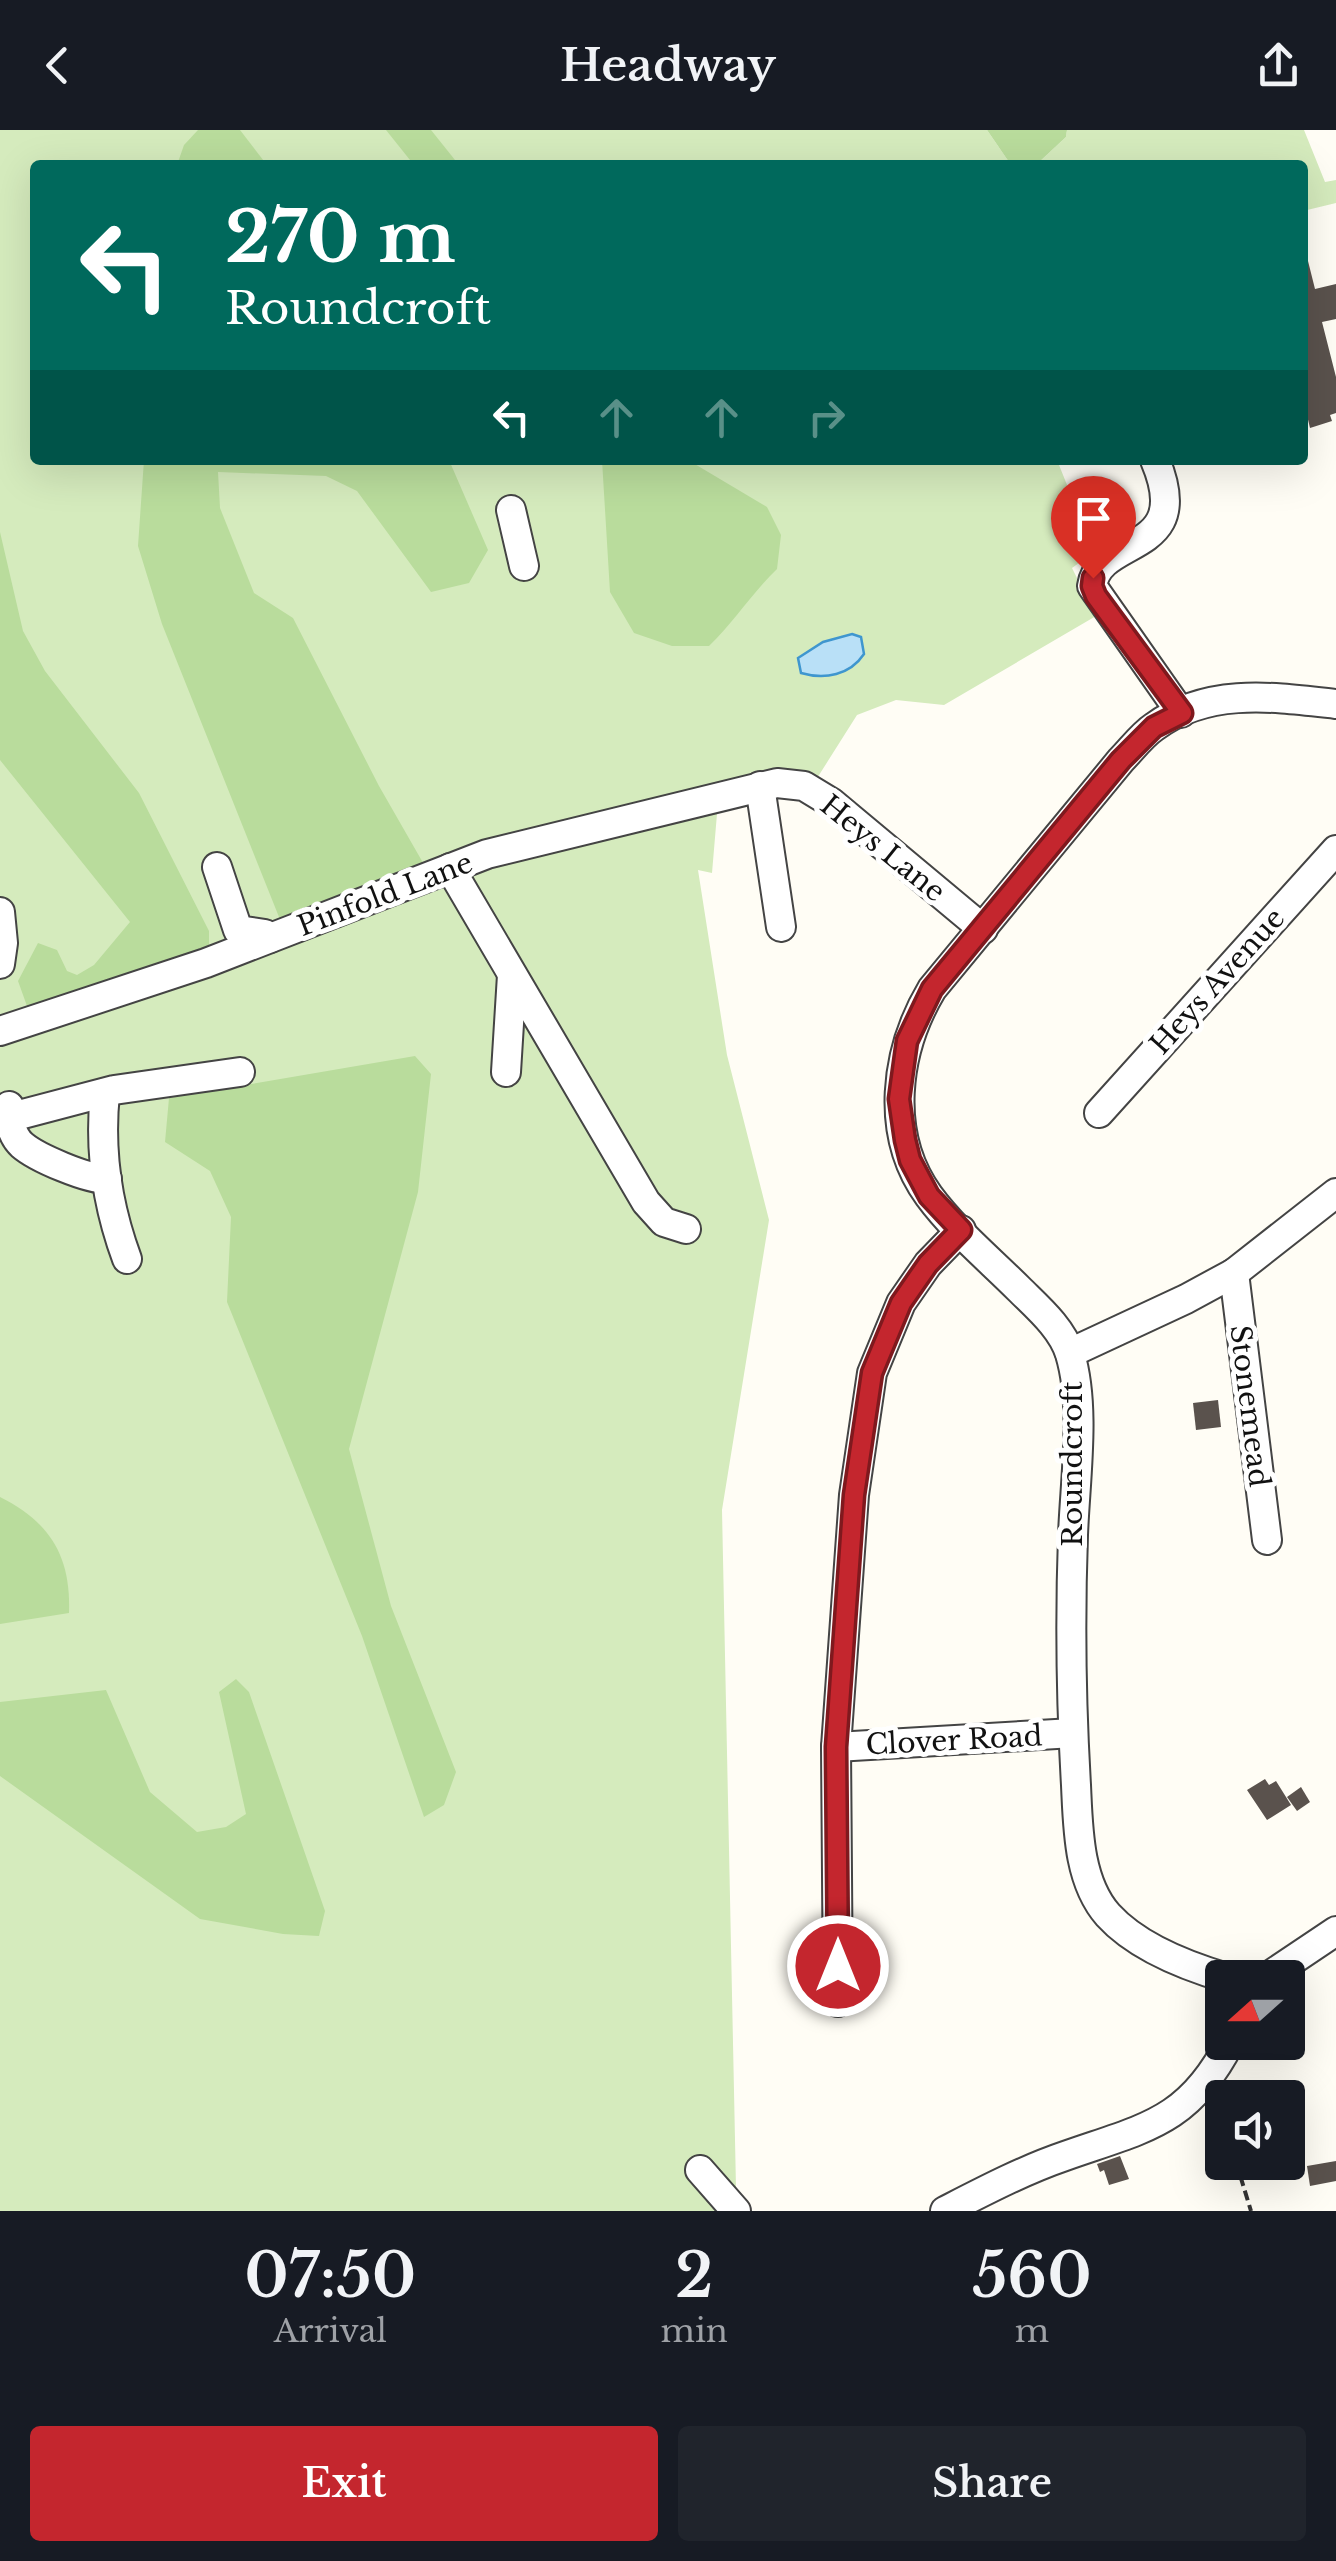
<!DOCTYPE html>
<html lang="en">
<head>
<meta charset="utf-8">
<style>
  :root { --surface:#171b24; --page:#20242c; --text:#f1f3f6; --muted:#9ea1a6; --accent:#c4262e }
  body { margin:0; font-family:"Libre Baskerville",serif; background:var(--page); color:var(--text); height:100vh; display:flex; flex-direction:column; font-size:38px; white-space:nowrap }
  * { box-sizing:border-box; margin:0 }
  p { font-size:32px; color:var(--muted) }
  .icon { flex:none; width:55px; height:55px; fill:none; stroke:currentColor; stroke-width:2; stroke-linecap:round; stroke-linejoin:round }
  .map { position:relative; height:2081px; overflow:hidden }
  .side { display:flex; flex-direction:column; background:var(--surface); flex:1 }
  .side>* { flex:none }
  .guide { position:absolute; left:30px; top:30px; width:1278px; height:305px; border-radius:10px; box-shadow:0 10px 40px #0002; background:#00695c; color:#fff; overflow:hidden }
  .needle { width:65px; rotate:249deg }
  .fabs { position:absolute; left:1205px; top:1830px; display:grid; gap:20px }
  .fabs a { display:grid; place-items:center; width:100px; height:100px; border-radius:10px; background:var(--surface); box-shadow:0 10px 40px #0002; font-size:50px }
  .pin { position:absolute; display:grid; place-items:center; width:85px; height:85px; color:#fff; margin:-102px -42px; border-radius:50% 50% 50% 0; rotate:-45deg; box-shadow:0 0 10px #0007 }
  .pin .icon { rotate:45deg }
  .me { position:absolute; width:110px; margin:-55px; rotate:0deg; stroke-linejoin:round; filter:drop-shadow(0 0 8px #0008) }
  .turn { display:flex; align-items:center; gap:35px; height:210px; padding:0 30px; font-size:45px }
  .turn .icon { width:130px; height:130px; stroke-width:2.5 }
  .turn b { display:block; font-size:70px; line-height:85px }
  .lanes { display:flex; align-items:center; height:95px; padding:0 30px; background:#0003; justify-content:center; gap:50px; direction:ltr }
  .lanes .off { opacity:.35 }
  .eta { display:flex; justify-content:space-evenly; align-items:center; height:170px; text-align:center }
  .eta b { font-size:60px; font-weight:600; line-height:70px }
  .button { display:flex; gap:20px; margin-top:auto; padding:20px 30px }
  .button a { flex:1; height:115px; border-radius:10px; background:var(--accent); color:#fff; font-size:40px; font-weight:600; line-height:115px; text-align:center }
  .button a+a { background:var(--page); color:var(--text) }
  header { display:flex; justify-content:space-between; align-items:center; height:130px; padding:0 30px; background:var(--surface); font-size:45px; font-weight:600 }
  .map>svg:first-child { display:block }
</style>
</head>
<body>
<header><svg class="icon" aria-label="back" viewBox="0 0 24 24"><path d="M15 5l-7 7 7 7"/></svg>Headway<svg class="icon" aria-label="share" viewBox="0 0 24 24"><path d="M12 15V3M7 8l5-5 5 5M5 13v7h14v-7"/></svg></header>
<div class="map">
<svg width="1336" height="2081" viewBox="0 0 1336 2081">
  <rect width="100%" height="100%" fill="#fffdf5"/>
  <!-- green -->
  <g fill="#d5ebbd">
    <path d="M0 0H987L1011 35H35V330H1057L1094 422 1072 438 1096 486 944 575 896 570 857 585 814 653 718 672 712 743 698 740 727 925 769 1090 722 1380 736 2058 750 2081H0Z"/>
    <path d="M1067 0H1304L1325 52 1336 50V73L1303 81 1302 35H1036L1066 7Z"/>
  </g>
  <!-- forest -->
  <g fill="#b9dc9c">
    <path d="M198 0H240L267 35H177L184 15Z"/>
    <path d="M386 0H431L459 35H414Z"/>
    <path d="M987 0H1067L1066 7 1036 35H1011Z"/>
    <path d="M144 330H449L488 420 469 453 431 462 357 361 326 346 218 342 220 378 254 463 293 488 379 656 426 738 283 797 162 494 138 416Z"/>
    <path d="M602 330H688L767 377 781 405 777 439C752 463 734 492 709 516H672L634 503 610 462Z"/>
    <path d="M0 402 23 501 45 541 139 663 209 801V826L39 886 27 876 18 851 38 813 57 820 67 841 77 845 94 835 130 792 0 630Z"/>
    <path d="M415 926 431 944 418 1062 349 1319 391 1476 456 1642 444 1675 424 1687 362 1506 227 1172 231 1087 210 1041 165 1012 169 968Z"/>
    <path d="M0 1367C50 1392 71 1426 69 1483L0 1494Z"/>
    <path d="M236 1549 249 1562 325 1781 319 1806 283 1804 200 1789 0 1646V1572L106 1560 150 1662 197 1702 226 1697 246 1684 219 1562Z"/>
  </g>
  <!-- water -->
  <path fill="#b9e0f7" stroke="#3f96cf" stroke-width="2.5" d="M852 504 861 507 864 524C850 545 825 550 801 543L798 528 823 512Z"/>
  <!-- building -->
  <g fill="#5a524d">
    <path d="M1308 131 1315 159 1336 154V189L1322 192 1336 247V283L1330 285 1332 291 1310 298 1302 264V132Z"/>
    <path d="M1218 1270 1221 1297 1196 1300 1193 1273Z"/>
    <path d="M1265 1649 1269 1655 1276 1651 1291 1675 1267 1690 1247 1660Z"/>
    <path d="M1301 1657 1310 1672 1297 1681 1287 1667Z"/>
    <path d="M1120 2026 1129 2049 1109 2055 1104 2040 1100 2042 1097 2034Z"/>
    <path d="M1336 2031V2051L1310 2056 1307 2036Z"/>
  </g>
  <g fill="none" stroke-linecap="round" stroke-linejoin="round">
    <defs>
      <g id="minor">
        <path d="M1155 330C1196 427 1099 404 1092 456L1181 583"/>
        <path d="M511 380 524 436"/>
        <path d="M760 656 781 797"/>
        <path d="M217 737 238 800 265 804 270 808"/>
        <path d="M450 738 646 1072 664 1092 686 1099"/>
        <path d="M0 782 3 813 0 834"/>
        <path d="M0 901 206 833 487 724 777 653 804 656 832 673 983 799"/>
        <path d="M506 942 512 845"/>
        <path d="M105 963C99 1020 107 1075 127 1129"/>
        <path d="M9 976C8 989 12 1006 22 1015 37 1028 87 1049 107 1049"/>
        <path d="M1099 983 1336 720"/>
        <path d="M0 990 114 960 240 942"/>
        <path d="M1234 1143 1267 1410"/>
        <path d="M1070 1223 1186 1169 1234 1143 1336 1063"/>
        <path d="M836 1617 1073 1603"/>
        <path d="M1227 1848C1186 1836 1137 1817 1108 1785 1078 1751 1078 1697 1076 1655 1071 1571 1070 1489 1073 1405 1075 1350 1086 1277 1070 1224 1062 1198 1037 1177 1019 1159 989 1129 954 1100 929 1066 884 1004 895 921 932 859L1121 630C1131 620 1142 605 1154 597 1208 557 1274 567 1336 574"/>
        <path d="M1266 1848 1336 1801"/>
        <path d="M838 1872 836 1617 854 1365 872 1243 901 1173 928 1134 961 1100"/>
        <path d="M700 2040 736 2081"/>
        <path d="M945 2081C984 2061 1024 2040 1065 2026 1144 1998 1189 1993 1230 1912"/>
      </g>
    </defs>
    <!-- minor casing -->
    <use href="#minor" stroke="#444" stroke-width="32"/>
    <!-- path -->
    <g stroke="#333" stroke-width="4" stroke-dasharray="10 5" stroke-linecap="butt">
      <path d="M1218 1973 1222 1988"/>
      <path d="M1236 2032 1251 2081"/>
    </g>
    <!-- minor -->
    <use href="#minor" stroke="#fff" stroke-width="28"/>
  </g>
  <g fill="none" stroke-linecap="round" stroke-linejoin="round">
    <defs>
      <path id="route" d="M838 1836 836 1617 854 1365 872 1243 901 1173 928 1134 961 1100 929 1066 910 1030 905 1010 899 969 907 911 932 859 1121 630 1154 597 1182 583 1096 466 1092 456 1093 448"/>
    </defs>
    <!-- route casing -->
    <use href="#route" stroke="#7f191e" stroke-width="25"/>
    <!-- route -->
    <use href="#route" stroke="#c4262e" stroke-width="18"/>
  </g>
  <g text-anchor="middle" stroke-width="10" stroke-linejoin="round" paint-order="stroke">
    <!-- street labels -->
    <g font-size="28" fill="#111" stroke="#fff">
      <text transform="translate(883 718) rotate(39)" y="10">Heys Lane</text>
      <text transform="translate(385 764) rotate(-21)" y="10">Pinfold Lane</text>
      <text transform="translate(1217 851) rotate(-48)" y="10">Heys Avenue</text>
      <text transform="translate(1250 1276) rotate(83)" y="10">Stonemead</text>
      <text transform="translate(1072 1334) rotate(-90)" y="10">Roundcroft</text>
      <text transform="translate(954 1610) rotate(-3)" y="10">Clover Road</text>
    </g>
  </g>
</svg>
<div class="fabs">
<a><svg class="needle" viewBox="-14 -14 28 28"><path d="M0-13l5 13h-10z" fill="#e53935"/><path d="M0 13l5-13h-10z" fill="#9ea1a6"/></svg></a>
<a><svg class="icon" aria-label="sound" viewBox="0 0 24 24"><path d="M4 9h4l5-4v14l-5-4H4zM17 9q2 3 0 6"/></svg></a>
</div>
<div class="pin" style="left:1093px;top:448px;background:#d93025"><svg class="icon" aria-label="arrive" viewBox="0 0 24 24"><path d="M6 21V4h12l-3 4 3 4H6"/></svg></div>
<svg class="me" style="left:838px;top:1836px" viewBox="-20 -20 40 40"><circle r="17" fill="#c4262e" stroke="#fff" stroke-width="3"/><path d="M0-11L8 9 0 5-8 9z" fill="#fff"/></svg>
<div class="guide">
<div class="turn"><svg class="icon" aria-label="left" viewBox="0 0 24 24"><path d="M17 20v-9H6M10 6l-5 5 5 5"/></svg><div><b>270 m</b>Roundcroft</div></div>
<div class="lanes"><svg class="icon" aria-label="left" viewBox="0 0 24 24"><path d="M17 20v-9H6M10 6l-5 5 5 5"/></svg><svg class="icon off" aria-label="ahead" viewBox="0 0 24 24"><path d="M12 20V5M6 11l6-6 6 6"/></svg><svg class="icon off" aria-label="ahead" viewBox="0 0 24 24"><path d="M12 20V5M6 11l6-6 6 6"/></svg><svg class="icon off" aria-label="right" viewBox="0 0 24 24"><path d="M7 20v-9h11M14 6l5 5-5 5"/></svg></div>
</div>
</div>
<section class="side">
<div class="eta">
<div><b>07:50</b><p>Arrival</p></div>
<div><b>2</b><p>min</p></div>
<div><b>560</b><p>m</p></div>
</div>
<div class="button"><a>Exit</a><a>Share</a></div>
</section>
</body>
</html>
